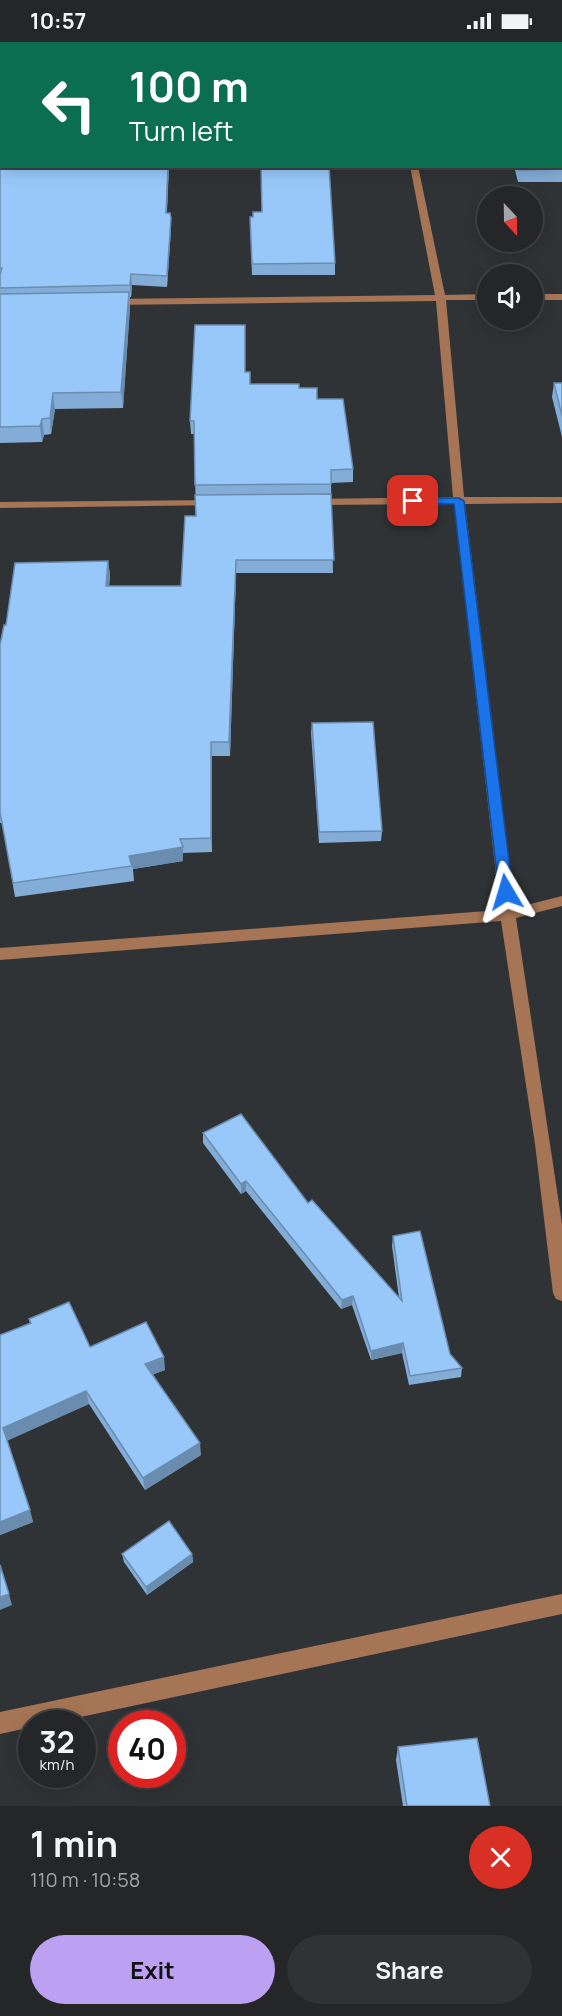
<!DOCTYPE html>
<html lang="en">
<head>
<meta charset="utf-8">
<style>
  :root { --surface:#242628; --page:#303234; --text:#f1f3f6; --muted:#a3a5a8; --line:#414345; --accent:#bca0f2 }
  body { margin:0; font-family:Manrope,sans-serif; background:var(--page); color:var(--text); height:100vh; display:flex; flex-direction:column; font-size:22px; white-space:nowrap }
  * { box-sizing:border-box; margin:0 }
  p { font-size:20px; color:var(--muted) }
  .icon { flex:none; width:33px; height:33px; fill:none; stroke:currentColor; stroke-width:2; stroke-linecap:round; stroke-linejoin:round }
  .map { position:relative; height:1764px; overflow:hidden }
  .drawer { display:flex; flex-direction:column; background:var(--surface); flex:1 }
  .drawer>* { flex:none }
  .banner { position:absolute; left:0px; top:0px; width:562px; height:126px; box-shadow:0 3px 15px #0003,0 0 0 2px var(--line); background:#0b6e4f; color:#fff; overflow:hidden }
  .needle { width:39px; rotate:158deg }
  .fabs { position:absolute; left:477px; top:144px; display:grid; gap:12px }
  .fabs a { display:grid; place-items:center; width:66px; height:66px; border-radius:50%; background:var(--surface); box-shadow:0 3px 15px #0003,0 0 0 2px var(--line); font-size:30px }
  .speed { position:absolute; left:18px; top:1668px; display:flex; gap:12px; font-size:30px; font-weight:700; text-align:center }
  .speed>* { display:grid; place-content:center; width:78px; height:78px; border-radius:50%; background:var(--surface); box-shadow:0 3px 15px #0003,0 0 0 2px var(--line); line-height:1 }
  .speed small { font-size:15px; font-weight:400 }
  .speed .limit { border:9px solid #d22; background:#fff; color:#111 }
  .pin { position:absolute; display:grid; place-items:center; width:51px; height:51px; color:#fff; margin:-26px; border-radius:12px; box-shadow:0 3px 9px #0006 }
  .me { position:absolute; width:66px; margin:-33px; rotate:353deg; stroke-linejoin:round; filter:drop-shadow(0 0 4px #0008) }
  .turn { display:flex; align-items:center; gap:21px; height:126px; padding:0 30px; font-size:27px }
  .turn .icon { width:78px; height:78px; stroke-width:2.5 }
  .turn b { display:block; font-size:42px; line-height:51px }
  .round { display:grid; place-items:center; flex:none; width:63px; height:63px; border-radius:32px; background:var(--page) }
  .summary { display:flex; align-items:center; justify-content:space-between; height:102px; padding:0 30px }
  h1 { font-size:36px; font-weight:700; line-height:45px }
  .primary-button { display:flex; gap:12px; margin-top:auto; padding:12px 30px }
  .primary-button a { flex:1; height:69px; border-radius:36px; background:var(--accent); color:#111; font-size:24px; font-weight:700; line-height:69px; text-align:center }
  .primary-button a+a { background:var(--page); color:var(--text) }
  .status { display:flex; justify-content:space-between; align-items:center; height:42px; padding:0 30px; background:var(--surface); direction:ltr }
  .status svg { height:16px; fill:currentColor }
  .map>svg:first-child { display:block }
</style>
</head>
<body>
<div class="status"><b>10:57</b><svg viewBox="0 0 49 12"><path d="M0 12V9h3v3zM5 12V6h3v6zM10 12V3h3v9zM15 12V0h3v12zM26 1h20v11H26zM47 4h2v5h-2z"/></svg></div>
<div class="map">
<svg width="562" height="1764" viewBox="0 0 562 1764">
  <rect width="100%" height="100%" fill="#303336"/>
  <g fill="none" stroke-linecap="round" stroke-linejoin="round">
    <!-- minor -->
    <g fill="#a67556" fill-rule="evenodd">
      <path d="M69 0H77L68 2Z"/>
      <path d="M185 0H228L184 2Z"/>
      <rect x="382" y="0" width="8" height="2"/>
      <path d="M410 124H418L445 253 488 252V258H446L464 455H562V461L465 462 515 866 562 854V864L516 876 562 1182V1259L556 1257 553 1251 535 1102 501 879 0 918V906L500 868 454 462 312 463 306 460 312 457 453 455 436 259 110 263 105 260 110 257 435 253Z"/>
      <rect x="532" y="252" width="30" height="6"/>
      <path d="M216 458 220 459V463L0 466V460Z"/>
      <path d="M562 1552V1572L48 1682H32V1685L0 1692V1670Z"/>
    </g>
  </g>
  <!-- wall -->
  <g fill="#83acd7">
    <path d="M0 0H13L12 2H2V124H169L167 171 171 176V187L167 245 132 243 131 255H130V265L123 366 55 367 51 392 44 393 42 400 0 401Z"/>
    <path d="M480 0H562V140H518L514 124H561Z"/>
    <path d="M250 175 335 221V233H252Z"/>
    <path d="M245 330 250 342 299 346 317 357 353 427V440L331 441 333 531H236L230 714H212V810L183 811V819L133 827 134 839 15 855 2 781H0V603L6 583 108 519 110 533 109 544H181L196 474 194 392H191L190 379Z"/>
    <path d="M554 341H562V395L552 355Z"/>
    <path d="M312 681 382 789 381 799 319 801 311 691Z"/>
    <path d="M203 1091 308 1161 399 1256 392 1204 393 1194 450 1312 462 1326 461 1335 409 1343 402 1311 371 1318 352 1263 341 1267 246 1149 241 1152 203 1101Z"/>
    <path d="M29 1277 90 1305 165 1328 153 1332 201 1413 145 1448 89 1362 7 1398 33 1480 0 1493V1293L30 1282Z"/>
    <path d="M122 1512H192L193 1520 147 1553 124 1520Z"/>
    <path d="M398 1705 490 1764H403L396 1718Z"/>
  </g>
  <!-- shaded-wall -->
  <g fill="#6a8caf">
    <path d="M168 124H169L166 183V171Z"/>
    <path d="M171 176V187L167 245V234Z"/>
    <path d="M131 232 132 243 131 255 130 243Z"/>
    <path d="M129 250 130 265 123 366 121 350Z"/>
    <path d="M53 351 55 367 51 392 50 376Z"/>
    <path d="M42 377 44 393 42 400 40 384Z"/>
    <path d="M236 518V531L230 714 229 700Z"/>
    <path d="M108 519 110 533 108 558 106 544Z"/>
    <path d="M211 700 212 714V810L211 796Z"/>
    <path d="M183 805V819L133 827 129 814Z"/>
    <path d="M246 1139V1149L241 1152V1142Z"/>
    <path d="M353 1254 352 1263 341 1267 342 1258Z"/>
    <path d="M403 1301 402 1311 371 1318V1309Z"/>
    <path d="M164 1315 165 1328 147 1335 145 1322Z"/>
    <path d="M86 1349 89 1362 7 1399 3 1386Z"/>
    <path d="M200 1401 201 1413 145 1448 143 1436Z"/>
    <path d="M30 1468 33 1480 0 1493V1480Z"/>
    <path d="M192 1512 193 1520 147 1553 146 1545Z"/>
    <path d="M0 1522 12 1563 0 1568Z"/>
  </g>
  <!-- building -->
  <g fill="#98c8fa" stroke="#6a8caf" stroke-width="1.5">
    <path d="M0 0H9V2H2V106H0Z"/>
    <rect x="87" y="0" width="120" height="2"/>
    <path d="M484 0H562V127L519 128 518 124H561V2L476 1Z"/>
    <path d="M0 115H2V124H168L166 171H170L171 176 167 234 131 232 130 243 0 246V233L2 226H0Z"/>
    <path d="M261 124H329L335 221 252 222 250 175H253V170H262Z"/>
    <path d="M129 250 121 350 53 351 50 376 42 377 40 384 0 385V252Z"/>
    <path d="M195 283H245V330H250V342H299V346H317V357H343L353 427 331 428V442L195 443 194 379H190Z"/>
    <path d="M554 341H562V374Z"/>
    <path d="M331 452 334 518H236L229 700H211V796L180 797 183 805 129 814 132 824 13 841 0 770V603L4 583H6L15 521 108 519 106 544H181L185 474H196L195 453Z"/>
    <path d="M373 680 382 789 319 790 312 681Z"/>
    <path d="M241 1072 308 1161 312 1158 402 1259 393 1194 420 1189 450 1312 462 1326 410 1334 403 1301 371 1309 353 1254 342 1258 246 1139 241 1142 203 1091Z"/>
    <path d="M69 1260 90 1305 146 1280 164 1315 145 1322 200 1401 143 1436 86 1349 3 1386 30 1468 0 1480V1293L31 1281 29 1277Z"/>
    <path d="M169 1479 192 1512 146 1545 122 1512Z"/>
    <path d="M0 1523 9 1552 0 1555Z"/>
    <path d="M477 1696 490 1764H407L398 1705Z"/>
  </g>
  <!-- route -->
  <path fill="#1a73e8" stroke="#114b97" stroke-width="1.5" d="M413 456H459L464 459 513 850 506 855 499 850 454 462H409L408 459Z"/>
</svg>
<div class="fabs">
<a><svg class="needle" viewBox="-14 -14 28 28"><path d="M0-13l5 13h-10z" fill="#e53935"/><path d="M0 13l5-13h-10z" fill="#a3a5a8"/></svg></a>
<a><svg class="icon" aria-label="sound" viewBox="0 0 24 24"><path d="M4 9h4l5-4v14l-5-4H4zM17 9q2 3 0 6"/></svg></a>
</div>
<div class="speed"><div>32<small>km/h</small></div><div class="limit">40</div></div>
<div class="pin" style="left:413px;top:459px;background:#d93025"><svg class="icon" aria-label="arrive" viewBox="0 0 24 24"><path d="M6 21V4h12l-3 4 3 4H6"/></svg></div>
<svg class="me" style="left:506px;top:850px" viewBox="-20 -20 40 40"><path d="M0-17L14 15 0 8-14 15z" fill="#1a73e8" stroke="#fff" stroke-width="4"/></svg>
<div class="banner">
<div class="turn"><svg class="icon" aria-label="left" viewBox="0 0 24 24"><path d="M17 20v-9H6M10 6l-5 5 5 5"/></svg><div><b>100 m</b>Turn left</div></div>
</div>
</div>
<section class="drawer">
<div class="summary"><div><h1>1 min</h1><p>110 m · 10:58</p></div><a class="round" style="background:#d93025;color:#fff"><svg class="icon" aria-label="close" viewBox="0 0 24 24"><path d="M6 6l12 12M18 6L6 18"/></svg></a></div>
<div class="primary-button"><a>Exit</a><a>Share</a></div>
</section>
</body>
</html>
